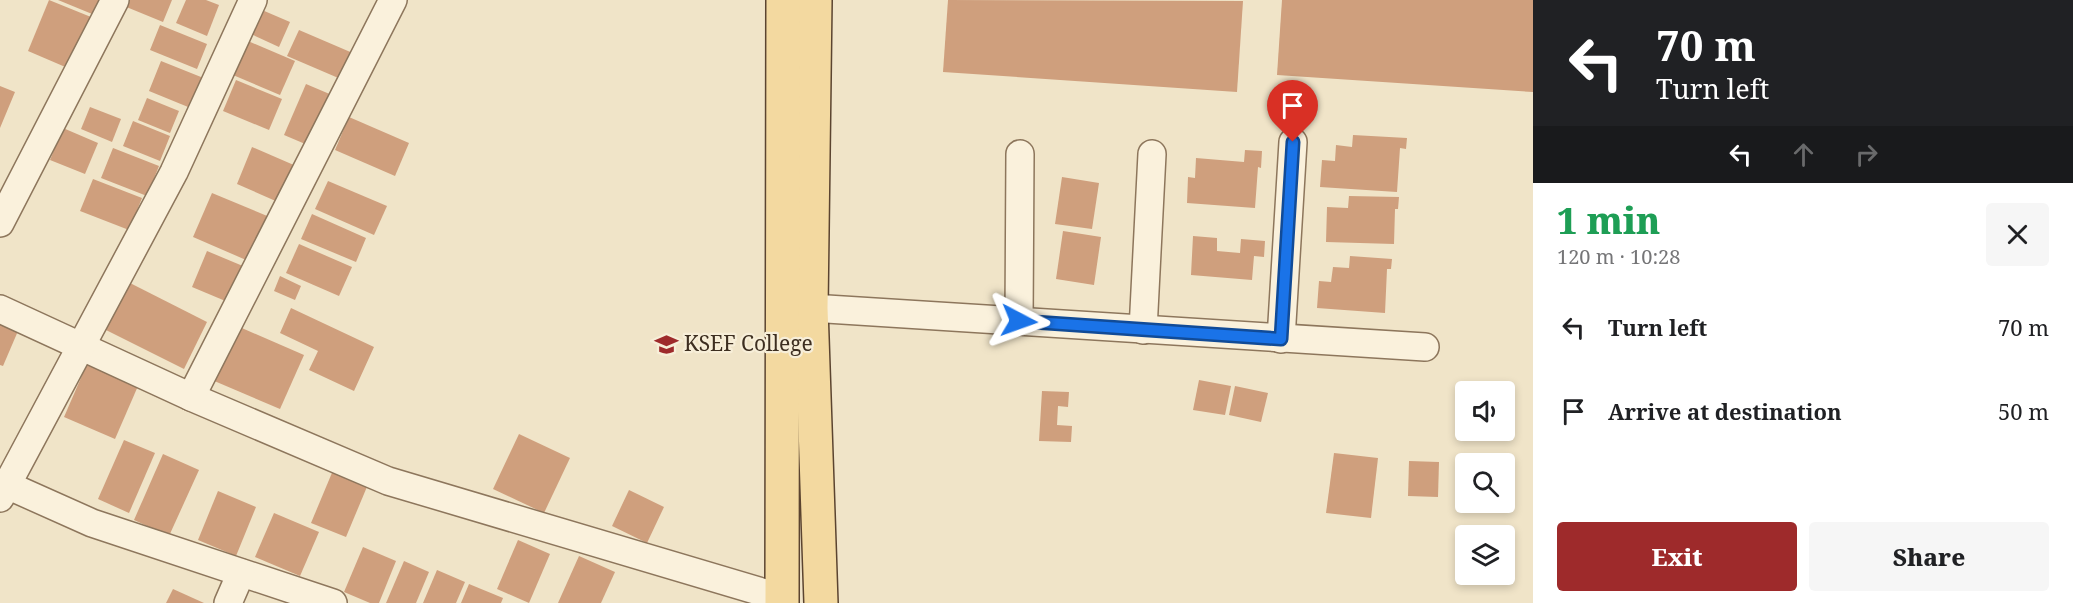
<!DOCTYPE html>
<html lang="en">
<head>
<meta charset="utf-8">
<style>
  :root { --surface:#fff; --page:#f6f6f6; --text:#202124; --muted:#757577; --accent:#9e2a2b }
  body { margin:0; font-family:"Noto Serif",serif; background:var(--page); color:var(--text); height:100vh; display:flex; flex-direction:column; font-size:22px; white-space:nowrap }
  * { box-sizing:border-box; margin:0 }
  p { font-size:20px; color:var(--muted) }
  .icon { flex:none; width:33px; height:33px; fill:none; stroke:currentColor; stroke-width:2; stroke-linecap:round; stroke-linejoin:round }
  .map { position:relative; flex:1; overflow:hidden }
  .side { display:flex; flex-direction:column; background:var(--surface); width:540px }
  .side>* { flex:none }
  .top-card { background:#202124; color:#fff; overflow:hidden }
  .buttons { position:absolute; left:1455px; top:381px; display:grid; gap:12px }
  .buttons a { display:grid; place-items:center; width:60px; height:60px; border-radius:6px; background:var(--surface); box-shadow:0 3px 9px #0003; font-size:30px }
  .pin { position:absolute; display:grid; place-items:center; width:51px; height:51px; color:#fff; margin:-62px -26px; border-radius:50% 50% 50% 0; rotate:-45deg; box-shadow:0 0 6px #0007 }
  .pin .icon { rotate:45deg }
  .me { position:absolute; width:66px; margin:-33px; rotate:94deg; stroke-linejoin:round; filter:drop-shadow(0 0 4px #0008) }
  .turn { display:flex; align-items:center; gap:21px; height:126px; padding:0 24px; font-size:27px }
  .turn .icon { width:78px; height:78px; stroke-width:2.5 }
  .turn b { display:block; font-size:42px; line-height:51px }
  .lanes { display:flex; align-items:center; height:57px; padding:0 24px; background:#0003; justify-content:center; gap:30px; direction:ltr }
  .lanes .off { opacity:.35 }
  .round { display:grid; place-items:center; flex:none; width:63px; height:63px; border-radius:6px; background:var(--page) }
  .overview { display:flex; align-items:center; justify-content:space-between; height:102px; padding:0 24px }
  h1 { font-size:36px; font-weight:800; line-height:45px; color:#1e9e55 }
  .action { display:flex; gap:12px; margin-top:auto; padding:12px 24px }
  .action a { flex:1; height:69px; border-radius:6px; background:var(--accent); color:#fff; font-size:24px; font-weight:800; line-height:69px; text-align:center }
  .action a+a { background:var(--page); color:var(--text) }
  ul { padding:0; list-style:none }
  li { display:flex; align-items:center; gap:18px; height:84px; padding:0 24px }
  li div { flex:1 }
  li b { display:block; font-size:22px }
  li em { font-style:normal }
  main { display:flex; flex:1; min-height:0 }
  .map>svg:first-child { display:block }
</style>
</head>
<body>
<main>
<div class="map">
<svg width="1533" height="603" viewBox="0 0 1533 603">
  <rect width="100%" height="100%" fill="#f0e4c8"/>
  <!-- building -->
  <g fill="#cf9f7d">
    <path d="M49 0 91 17 70 69 28 51Z"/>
    <path d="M58 0H104L97 16Z"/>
    <path d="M126 0H172L163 22 124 6Z"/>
    <path d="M186 0H206L219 5 207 36 176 23Z"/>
    <path d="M948 0 1243 1 1237 92 943 72Z"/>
    <path d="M1282 0H1533V92L1277 75Z"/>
    <path d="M262 10 290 22 279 47 251 34Z"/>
    <path d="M160 25 207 44 197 69 150 50Z"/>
    <path d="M299 30 355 54 343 80 287 56Z"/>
    <path d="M248 41 295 61 280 95 233 75Z"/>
    <path d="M161 61 206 79 193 109 149 91Z"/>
    <path d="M236 80 282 99 269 130 223 111Z"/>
    <path d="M306 84 339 98 317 149 284 135Z"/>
    <path d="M0 86 15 92 0 128Z"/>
    <path d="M147 98 179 111 170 133 138 120Z"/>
    <path d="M90 107 121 119 112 142 81 129Z"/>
    <path d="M349 117 409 143 395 176 335 150Z"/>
    <path d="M133 121 170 136 160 161 123 146Z"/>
    <path d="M63 128 98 143 85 174 50 160Z"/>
    <path d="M1353 135 1407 138 1406 149 1400 148 1397 192 1320 187 1322 160 1335 161 1336 145 1352 147Z"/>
    <path d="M252 147 303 169 287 206 237 184Z"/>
    <path d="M113 148 159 166 147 196 101 178Z"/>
    <path d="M1245 150 1262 151 1261 168 1258 167 1255 208 1187 203 1188 177 1195 178 1196 158 1244 162Z"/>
    <path d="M1062 177 1099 183 1092 229 1055 224Z"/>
    <path d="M93 179 142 198 129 230 80 211Z"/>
    <path d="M328 181 387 206 374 235 315 209Z"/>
    <path d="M212 193 272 218 253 263 193 237Z"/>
    <path d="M1349 196 1399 197 1398 209H1395L1394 244 1326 242 1327 207 1348 208Z"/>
    <path d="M312 214 366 238 356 262 301 239Z"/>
    <path d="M1063 231 1101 237 1094 285 1056 279Z"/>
    <path d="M1193 236 1217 238V251L1240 253 1241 239 1265 241 1264 257 1254 256 1252 280 1191 275Z"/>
    <path d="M299 244 352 267 339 296 286 273Z"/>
    <path d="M207 251 250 269 235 305 192 287Z"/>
    <path d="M1350 256 1392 259 1391 269H1387L1385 313 1317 308 1319 281 1331 282 1333 267 1349 268Z"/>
    <path d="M280 276 301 286 295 300 274 291Z"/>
    <path d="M130 283 207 322 184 369 106 330Z"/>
    <path d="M291 308 374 347 354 391 309 370 318 351 280 333Z"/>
    <path d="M0 315 21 324 3 366 0 365Z"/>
    <path d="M235 325 304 355 280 409 212 380Z"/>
    <path d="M87 364 138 386 115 439 64 417Z"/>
    <path d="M1199 380 1231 386 1225 415 1193 410Z"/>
    <path d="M1235 386 1268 393 1261 422 1229 415Z"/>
    <path d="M1042 391 1069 392 1068 407 1058 406 1057 425 1072 426 1071 442 1039 441Z"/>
    <path d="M519 434 570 458 544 513 493 489Z"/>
    <path d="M124 440 155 453 129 513 98 499Z"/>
    <path d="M1334 453 1378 458 1371 518 1326 513Z"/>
    <path d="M163 454 199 470 169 536 134 520Z"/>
    <path d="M1409 461 1439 462 1438 497 1408 496Z"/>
    <path d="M334 468 369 482 346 537 311 523Z"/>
    <path d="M629 490 664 507 647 543 612 526Z"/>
    <path d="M218 491 256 507 236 556 198 540Z"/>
    <path d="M274 513 319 532 300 576 255 557Z"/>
    <path d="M518 540 550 554 529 603 497 589Z"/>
    <path d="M363 547 396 561 379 603H370L344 592Z"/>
    <path d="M579 556 615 572 601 603H558Z"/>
    <path d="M404 561 429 572 416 603H386Z"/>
    <path d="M437 570 465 582 456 603H423Z"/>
    <path d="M469 584 503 598 501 603H461Z"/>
    <path d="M173 589 204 603H166Z"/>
  </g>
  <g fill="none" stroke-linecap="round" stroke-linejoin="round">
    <defs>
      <g id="minor">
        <path d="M0 223 115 0"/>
        <path d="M811 308 1425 347"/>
        <path d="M0 309 191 397 388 481 782 598"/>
        <path d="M1019 321 1020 154"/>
        <path d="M1143 330 1152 154"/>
        <path d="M1281 339 1293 142"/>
        <path d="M191 397 393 0"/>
        <path d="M7 485 92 523 333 603"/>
        <path d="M0 498 174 172 253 0"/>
        <path d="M228 603 241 573"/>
      </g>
      <g id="major">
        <path d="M815 0 811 308 821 603"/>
        <path d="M782 603 783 0"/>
      </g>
    </defs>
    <!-- minor casing -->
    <use href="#minor" stroke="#8d765c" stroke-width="30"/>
    <!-- major casing -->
    <use href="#major" stroke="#5b4430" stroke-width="36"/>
    <!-- minor -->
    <use href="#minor" stroke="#faf1dc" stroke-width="27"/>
    <!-- major -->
    <use href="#major" stroke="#f3d9a0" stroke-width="33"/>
  </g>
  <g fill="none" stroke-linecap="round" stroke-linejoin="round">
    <defs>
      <path id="route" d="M1019 321 1281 339 1293 142"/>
    </defs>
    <!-- route casing -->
    <use href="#route" stroke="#114b97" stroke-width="15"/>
    <!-- route -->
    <use href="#route" stroke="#1a73e8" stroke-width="10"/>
  </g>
  <!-- icons -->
  <defs>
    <symbol id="university-bare" viewBox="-9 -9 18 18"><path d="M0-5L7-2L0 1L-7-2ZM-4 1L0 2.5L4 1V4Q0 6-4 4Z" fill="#9e2a2b" stroke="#f7eed8" stroke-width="2.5" paint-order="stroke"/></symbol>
  </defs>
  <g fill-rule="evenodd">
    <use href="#university-bare" x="650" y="328" width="33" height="33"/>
  </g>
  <g text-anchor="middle" stroke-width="4.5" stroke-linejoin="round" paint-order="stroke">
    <!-- poi labels -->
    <g font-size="21" fill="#3d2e20" stroke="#f7eed8" text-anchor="start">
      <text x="684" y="351">KSEF College</text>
    </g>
  </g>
</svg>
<div class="buttons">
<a><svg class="icon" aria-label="sound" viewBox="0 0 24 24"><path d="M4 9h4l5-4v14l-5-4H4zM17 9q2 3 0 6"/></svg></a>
<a><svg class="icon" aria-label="search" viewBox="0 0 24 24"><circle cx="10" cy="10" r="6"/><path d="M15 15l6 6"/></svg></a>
<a><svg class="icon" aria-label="layers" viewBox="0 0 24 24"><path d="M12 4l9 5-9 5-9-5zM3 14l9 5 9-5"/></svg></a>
</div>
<div class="pin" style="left:1293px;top:142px;background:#d93025"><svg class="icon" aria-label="arrive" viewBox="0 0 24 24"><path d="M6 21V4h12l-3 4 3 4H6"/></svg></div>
<svg class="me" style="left:1019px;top:321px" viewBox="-20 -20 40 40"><path d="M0-17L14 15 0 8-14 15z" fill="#1a73e8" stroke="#fff" stroke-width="4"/></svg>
</div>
<section class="side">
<div class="top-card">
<div class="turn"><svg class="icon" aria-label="left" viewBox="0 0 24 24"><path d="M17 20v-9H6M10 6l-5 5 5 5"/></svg><div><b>70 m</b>Turn left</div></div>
<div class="lanes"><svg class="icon" aria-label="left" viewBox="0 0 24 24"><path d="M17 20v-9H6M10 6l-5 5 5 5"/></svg><svg class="icon off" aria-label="ahead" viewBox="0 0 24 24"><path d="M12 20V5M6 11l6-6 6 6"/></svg><svg class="icon off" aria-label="right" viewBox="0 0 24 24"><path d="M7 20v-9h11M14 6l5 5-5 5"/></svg></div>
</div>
<div class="overview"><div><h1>1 min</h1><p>120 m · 10:28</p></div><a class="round"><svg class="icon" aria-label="close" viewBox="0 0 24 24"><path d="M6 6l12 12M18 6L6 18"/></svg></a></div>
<ul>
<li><svg class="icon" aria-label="left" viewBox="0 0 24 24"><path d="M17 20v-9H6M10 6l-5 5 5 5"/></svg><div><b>Turn left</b></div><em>70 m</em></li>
<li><svg class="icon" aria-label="arrive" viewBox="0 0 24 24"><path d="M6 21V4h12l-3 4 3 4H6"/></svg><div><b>Arrive at destination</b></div><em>50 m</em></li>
</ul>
<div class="action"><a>Exit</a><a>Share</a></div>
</section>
</main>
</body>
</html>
